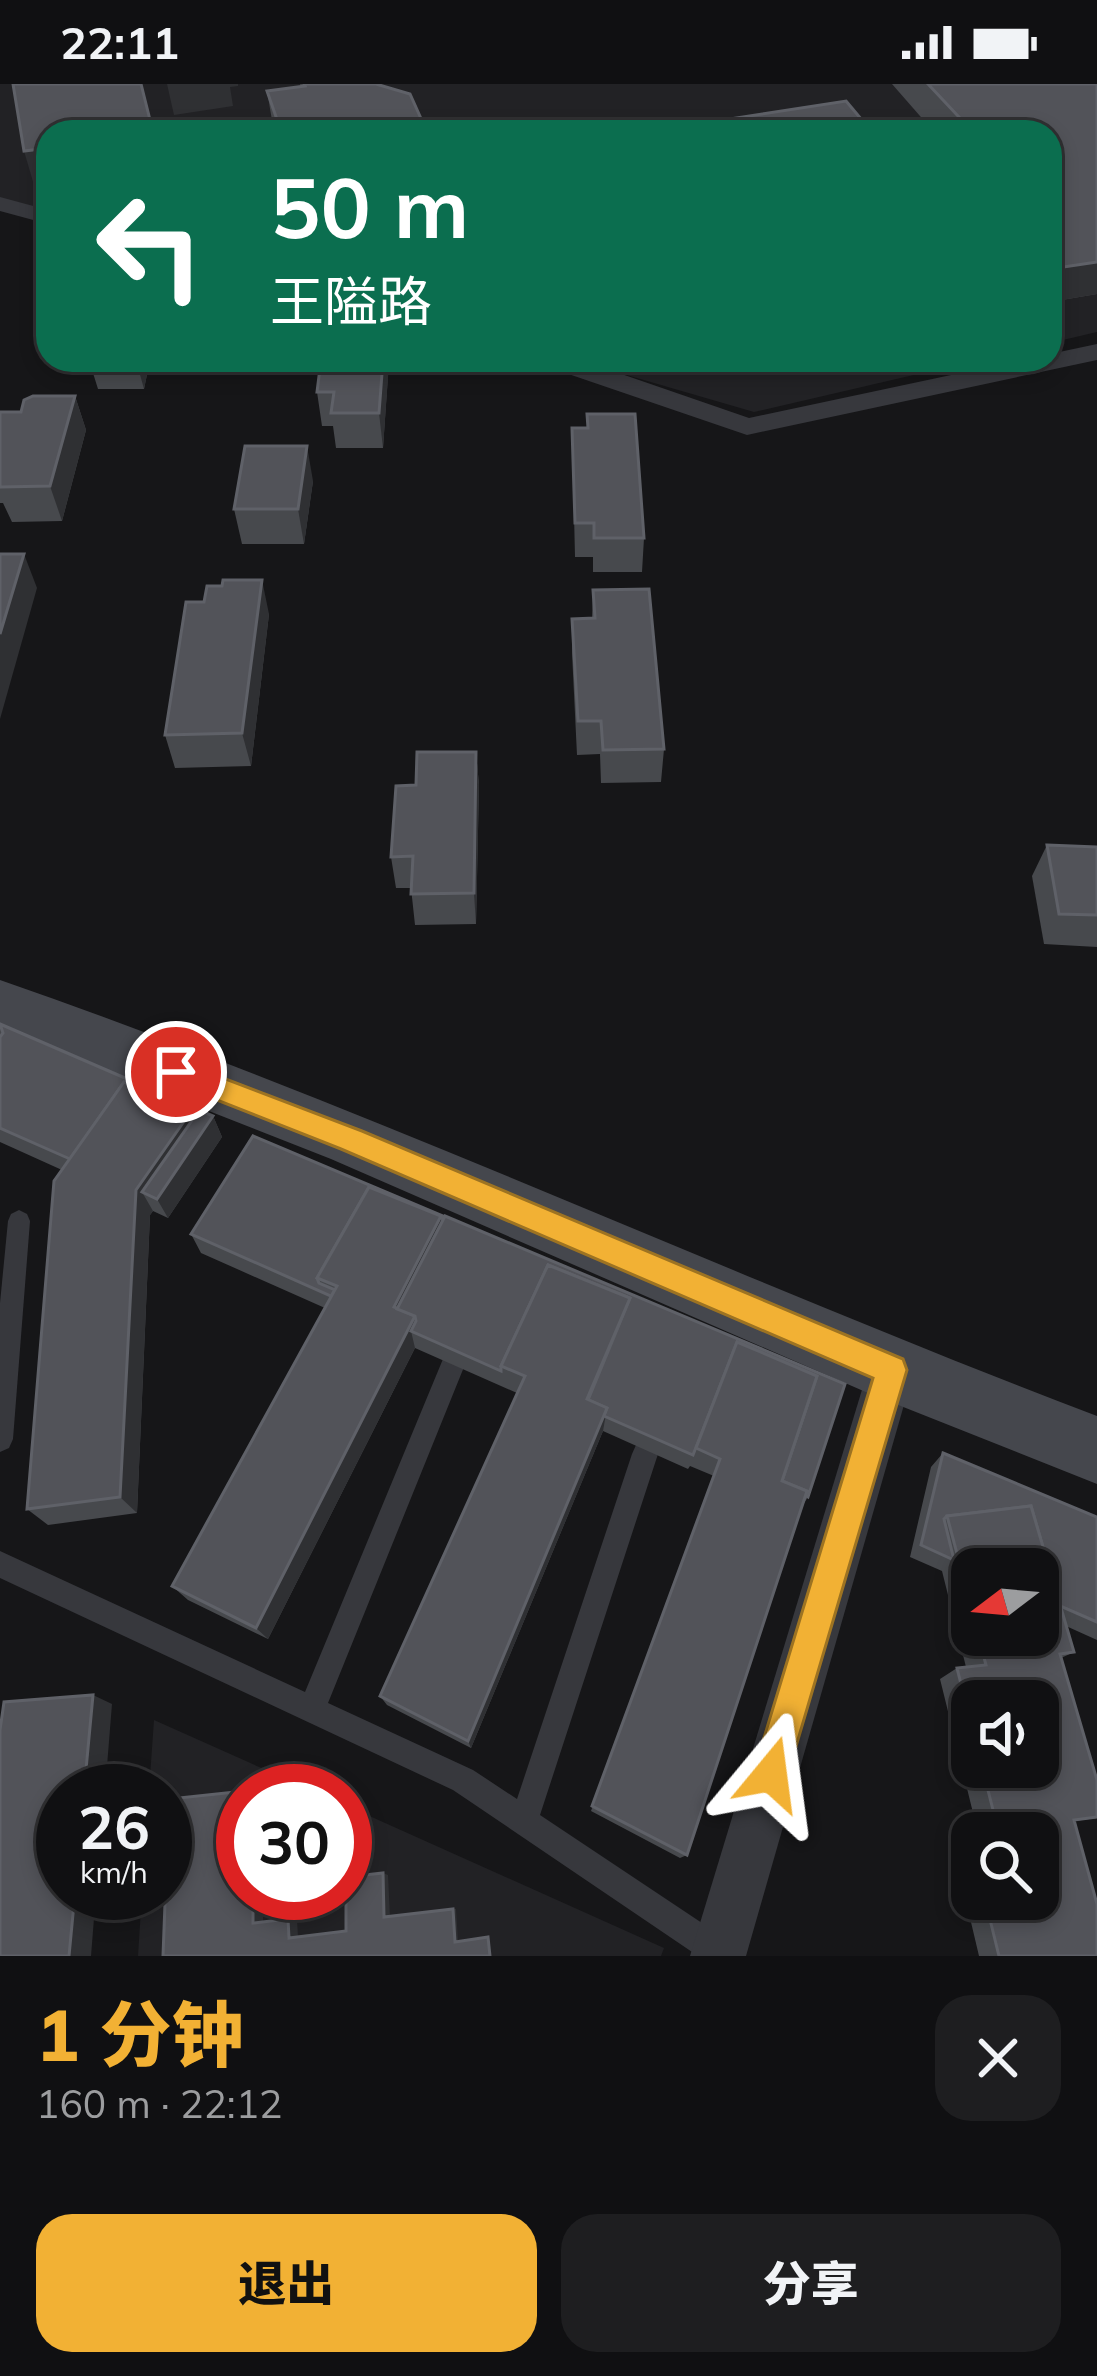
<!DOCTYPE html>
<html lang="zh">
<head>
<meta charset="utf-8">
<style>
  :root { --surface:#101012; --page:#1e1e20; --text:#f1f3f6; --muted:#9c9d9f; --line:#303032; --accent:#f2b134 }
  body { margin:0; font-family:Mulish,"Noto Sans SC",sans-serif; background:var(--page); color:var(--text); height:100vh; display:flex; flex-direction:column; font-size:45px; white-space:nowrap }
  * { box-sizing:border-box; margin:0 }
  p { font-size:39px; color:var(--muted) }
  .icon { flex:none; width:66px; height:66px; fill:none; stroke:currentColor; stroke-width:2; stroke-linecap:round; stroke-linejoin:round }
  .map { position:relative; height:1872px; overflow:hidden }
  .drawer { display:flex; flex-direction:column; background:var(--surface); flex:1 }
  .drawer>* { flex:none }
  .banner { position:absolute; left:36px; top:36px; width:1026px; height:252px; border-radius:36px; box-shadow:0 6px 18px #0003,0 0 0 3px var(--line); background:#0b6e4f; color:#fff; overflow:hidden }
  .needle { width:78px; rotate:254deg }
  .controls { position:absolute; left:951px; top:1464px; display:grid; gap:24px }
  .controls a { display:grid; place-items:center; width:108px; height:108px; border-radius:24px; background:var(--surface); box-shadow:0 6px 18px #0003,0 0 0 3px var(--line); font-size:60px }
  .speed { position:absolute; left:36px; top:1680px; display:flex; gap:24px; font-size:60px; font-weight:700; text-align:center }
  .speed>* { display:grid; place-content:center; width:156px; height:156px; border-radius:50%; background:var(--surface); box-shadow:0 6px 18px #0003,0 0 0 3px var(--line); line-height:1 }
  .speed small { font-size:30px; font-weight:400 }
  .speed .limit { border:18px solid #d22; background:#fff; color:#111 }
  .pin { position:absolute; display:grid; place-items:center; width:102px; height:102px; color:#fff; margin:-51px; border:6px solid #fff; border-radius:50%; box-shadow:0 3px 12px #0007 }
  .me { position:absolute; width:132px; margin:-66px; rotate:16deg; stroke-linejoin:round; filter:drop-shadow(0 0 9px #0008) }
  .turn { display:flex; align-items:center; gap:42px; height:252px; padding:0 36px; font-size:54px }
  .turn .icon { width:156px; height:156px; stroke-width:2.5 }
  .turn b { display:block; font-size:84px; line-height:102px }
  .round { display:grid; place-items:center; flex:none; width:126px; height:126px; border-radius:36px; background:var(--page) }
  .headline { display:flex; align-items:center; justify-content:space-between; height:204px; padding:0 36px }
  h1 { font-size:72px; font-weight:800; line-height:90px; color:var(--accent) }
  .cta { display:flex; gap:24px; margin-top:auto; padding:24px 36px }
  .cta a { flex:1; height:138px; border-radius:36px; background:var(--accent); color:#111; font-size:48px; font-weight:800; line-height:138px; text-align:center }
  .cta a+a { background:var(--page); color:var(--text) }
  .status { display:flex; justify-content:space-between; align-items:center; height:84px; padding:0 60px; background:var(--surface); direction:ltr }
  .status svg { height:33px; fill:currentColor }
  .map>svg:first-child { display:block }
</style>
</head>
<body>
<div class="status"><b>22:11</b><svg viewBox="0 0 49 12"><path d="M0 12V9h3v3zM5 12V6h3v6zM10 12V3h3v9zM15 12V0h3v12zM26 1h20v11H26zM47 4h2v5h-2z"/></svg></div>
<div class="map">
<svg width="1097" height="1872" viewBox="0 0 1097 1872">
  <rect width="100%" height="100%" fill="#161618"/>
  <!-- built -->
  <g fill="#222225">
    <path d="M0 0H1097V248L1050 259V48H48V130L0 117Z"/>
    <path d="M575 276H978L754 328Z"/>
    <path d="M154 1636 313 1707H243V1809H345V1721L664 1864 661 1872H138L142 1809H165V1707H149Z"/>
  </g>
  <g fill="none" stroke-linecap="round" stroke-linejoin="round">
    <!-- lane -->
    <g fill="#37383d" fill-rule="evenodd">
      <path d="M19 1126 27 1130 30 1137 13 1355 9 1364 0 1368V1219L8 1137 11 1130Z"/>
      <path d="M452 1271 461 1275 464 1283 328 1619 473 1686 517 1715 632 1370 636 1361 645 1357 654 1361 658 1370 540 1731 735 1861 739 1872H698L453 1706 0 1494V1467L305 1608 443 1275Z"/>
    </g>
    <!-- street -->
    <g fill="#37383d" fill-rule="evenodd">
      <path d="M0 113 48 126V140L0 127Z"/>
      <path d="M1097 260V276L747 351 545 282 542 276H581L749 334 1022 276H1050V270Z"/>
      <path d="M891 1264 907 1270 914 1286 746 1872H690L868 1286 875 1270Z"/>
    </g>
    <!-- secondary -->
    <path fill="#45474d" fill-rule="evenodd" d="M0 896C372 1025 729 1192 1097 1332V1400L868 1309 331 1075 0 945Z"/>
  </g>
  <!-- wall -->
  <g fill="#47494d" fill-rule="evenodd">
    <path d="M300 0H376L427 48H274L267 7 301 3Z"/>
    <path d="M892 0H1097V210L1050 218V48H934Z"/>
    <path d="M74 276H150L144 305H98L93 289 78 290Z"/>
    <path d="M321 276H389L383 364H336L333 342H322L317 308Z"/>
    <path d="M75 312 86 346 62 437 12 438 3 419H0V328H21Z"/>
    <path d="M572 344 644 454 642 488H593V473H575Z"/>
    <path d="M313 397 304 460H242L234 425Z"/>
    <path d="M222 502 269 530 251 682 175 684 165 651 204 518Z"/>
    <path d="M593 506 664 665 661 698 601 699 600 670 577 671 572 569V535L592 534Z"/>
    <path d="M476 668 479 701 476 840 415 841 411 804H396L391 773 416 701Z"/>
    <path d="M1047 761 1097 763V863L1044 860 1032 792Z"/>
    <path d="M0 940 213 1032 222 1053 168 1134 153 1127 150 1131 137 1429 48 1441 27 1425 62 1086 0 1058Z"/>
    <path d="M443 1135 808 1413 801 1424 687 1771 680 1774 591 1727 714 1392 690 1382 688 1385 603 1347 471 1664 387 1621 380 1612 517 1309 415 1264 268 1555 188 1516 172 1502 325 1224 201 1169 191 1150Z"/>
    <path d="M943 1369 1097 1433V1556L1066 1542 1074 1568 1061 1574 1097 1734 1074 1737 1097 1872H979L953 1762 972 1759V1815H1038V1749H978L940 1595 957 1584 966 1583 942 1487 910 1473 931 1383ZM972 1485 1038 1551H972ZM972 1617 1038 1683H972Z"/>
  </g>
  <!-- shaded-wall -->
  <g fill="#2f3033">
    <path d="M167 0H238V2L230 3 233 22 174 31Z"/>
    <path d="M316 43 317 48 281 47Z"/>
    <path d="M41 65 48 72V99L34 101 24 67Z"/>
    <path d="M1097 178V210L1050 218V185Z"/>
    <path d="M136 276H150L144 305Z"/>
    <path d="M383 276H389V280L383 364 379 329Z"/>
    <path d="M75 312 86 346 62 437 50 402Z"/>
    <path d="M307 362 313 397 304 460 298 425Z"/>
    <path d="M24 470 37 504 0 635V550Z"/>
    <path d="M262 496 269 530 251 682 242 649Z"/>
    <path d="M476 668 479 701 476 840 474 809Z"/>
    <path d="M192 1026 213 1032 222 1053 168 1134 157 1115 142 1108 153 1127 150 1131 137 1429 120 1413 136 1106Z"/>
    <path d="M441 1132H443L446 1151 406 1233 394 1223Z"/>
    <path d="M415 1232 419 1251 411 1247 415 1264 268 1555 256 1544Z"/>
    <path d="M607 1324 603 1347 471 1664 468 1657Z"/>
    <path d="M93 1611 112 1620 105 1707H84Z"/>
    <path d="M383 1789 388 1791 390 1833H384Z"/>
    <path d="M75 1809H96L91 1872H69Z"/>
    <rect x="253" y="1809" width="10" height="30"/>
    <path d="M453 1825H456L458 1857 455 1858Z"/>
    <path d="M288 1835H297L298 1853 289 1854Z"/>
  </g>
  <!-- building -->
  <g fill="#525359" stroke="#5f6168" stroke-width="3">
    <path d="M13 0H141L153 48H48V72L42 73 41 65 24 67Z"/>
    <path d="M304 0H376L410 10 427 48H318L316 43 281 47 267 7 305 2Z"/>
    <path d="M928 0H1097V178L1050 185V48H973Z"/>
    <path d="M846 17 872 48H645Z"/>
    <path d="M321 276H383L379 329H331L334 308H317Z"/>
    <path d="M33 312H75L50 402 0 403V328H21L24 316Z"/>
    <path d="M587 330H635L644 454H594V439H575L572 344H588Z"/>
    <path d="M245 362H307L298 425H234Z"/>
    <path d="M0 470H24L0 550Z"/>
    <path d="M223 496H262L242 649 165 651 186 518H204L207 502H222Z"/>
    <path d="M649 505 664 665 603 666 601 637H578L572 535 595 534 593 506Z"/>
    <path d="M417 668H476L474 809 411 810 413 772 391 773 396 702 416 701Z"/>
    <path d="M1047 761 1097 763V831L1059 830Z"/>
    <path d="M0 940 213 1032 157 1115 142 1108 195 1032 192 1026 124 998 70 1075 0 1044V953L3 949Z"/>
    <path d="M124 998 192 1026 136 1106 120 1413 27 1425 54 1097Z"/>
    <path d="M253 1052 443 1132 442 1134 441 1132 369 1103 317 1194 319 1199 335 1206 331 1212 191 1150Z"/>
    <path d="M369 1103 441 1132 394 1223 415 1232 256 1544 172 1502 337 1202 317 1194Z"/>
    <path d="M445 1132 845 1300 808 1413 805 1411 807 1407 782 1397 817 1292 737 1258 693 1371 604 1332 607 1324 588 1316 630 1214 548 1181 501 1282V1287L411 1247 416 1237 415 1232 397 1225Z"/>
    <path d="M548 1181 630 1214 587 1315 607 1324 468 1657 380 1612 525 1292 501 1282Z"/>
    <path d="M737 1258 817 1292 782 1397 807 1407 687 1771 592 1722 720 1375 696 1364Z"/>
    <path d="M943 1369 1097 1433V1538L1060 1522 1031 1422 947 1432 944 1435 954 1476 921 1461Z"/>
    <path d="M1031 1422 1074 1568 1060 1570 1097 1696V1733L1074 1736 1097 1820V1872H999L985 1815H1038V1749H999L982 1683H1038V1617H972V1644L957 1584 986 1581 978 1551H1038V1485H972V1526L947 1432Z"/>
    <path d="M93 1611 84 1707H63V1809H75L69 1872H0V1646L4 1618Z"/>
    <path d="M254 1706 243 1707V1809H253V1839L288 1835 289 1854 346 1847V1793L383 1789 384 1833 453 1825 455 1858 488 1853 490 1872H163L169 1715Z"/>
  </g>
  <!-- route -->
  <path fill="#f2b134" stroke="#9d7322" stroke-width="3" d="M176 976 362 1047 903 1275 907 1286 784 1703 771 1708 758 1703 753 1690 873 1294 341 1065 166 996 162 988 166 979Z"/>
</svg>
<div class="controls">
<a><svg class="needle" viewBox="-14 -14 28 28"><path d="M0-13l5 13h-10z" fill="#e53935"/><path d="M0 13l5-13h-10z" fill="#9c9d9f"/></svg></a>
<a><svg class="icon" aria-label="sound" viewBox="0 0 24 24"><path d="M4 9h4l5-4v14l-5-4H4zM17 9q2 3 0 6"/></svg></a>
<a><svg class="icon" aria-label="search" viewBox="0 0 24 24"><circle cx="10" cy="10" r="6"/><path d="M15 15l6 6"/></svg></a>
</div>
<div class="speed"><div>26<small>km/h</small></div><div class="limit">30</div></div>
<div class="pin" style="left:176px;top:988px;background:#d93025"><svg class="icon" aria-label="arrive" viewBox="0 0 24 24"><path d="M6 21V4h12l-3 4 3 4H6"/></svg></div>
<svg class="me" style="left:771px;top:1690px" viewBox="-20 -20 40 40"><path d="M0-17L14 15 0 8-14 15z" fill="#f2b134" stroke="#fff" stroke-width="4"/></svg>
<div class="banner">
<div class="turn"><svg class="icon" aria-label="left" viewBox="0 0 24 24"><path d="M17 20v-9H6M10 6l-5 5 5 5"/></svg><div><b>50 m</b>王隘路</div></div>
</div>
</div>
<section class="drawer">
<div class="headline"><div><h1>1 分钟</h1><p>160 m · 22:12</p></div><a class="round"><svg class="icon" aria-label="close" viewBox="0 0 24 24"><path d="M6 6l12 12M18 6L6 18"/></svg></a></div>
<div class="cta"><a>退出</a><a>分享</a></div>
</section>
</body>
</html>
